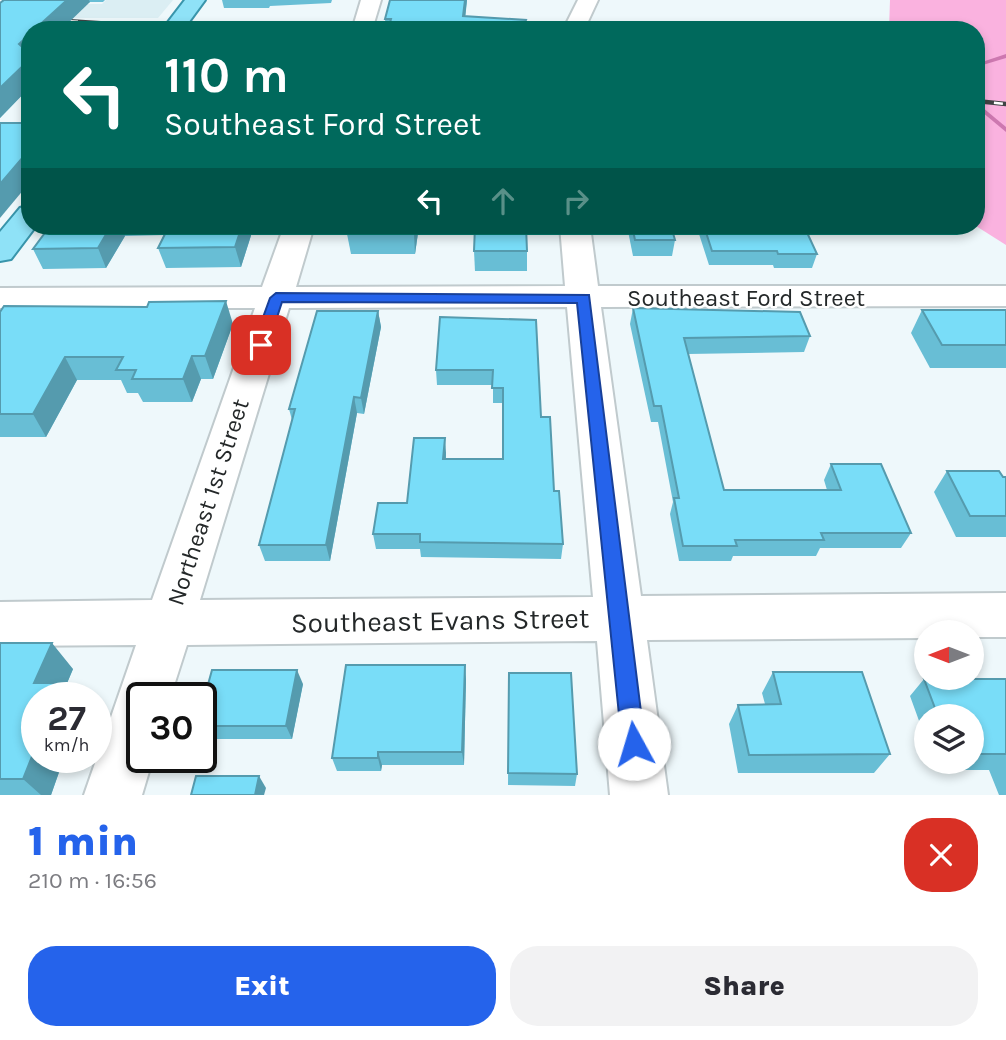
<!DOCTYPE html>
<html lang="en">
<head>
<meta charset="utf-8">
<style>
  :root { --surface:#fff; --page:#f2f2f3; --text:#2b2b33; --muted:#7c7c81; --accent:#2563eb }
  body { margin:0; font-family:Karla,sans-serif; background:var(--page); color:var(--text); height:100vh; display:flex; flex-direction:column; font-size:26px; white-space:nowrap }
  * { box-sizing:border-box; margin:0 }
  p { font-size:23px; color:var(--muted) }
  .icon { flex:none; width:38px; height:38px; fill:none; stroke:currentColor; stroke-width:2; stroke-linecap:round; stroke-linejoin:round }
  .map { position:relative; height:795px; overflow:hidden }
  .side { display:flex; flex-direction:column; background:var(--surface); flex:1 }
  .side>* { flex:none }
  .top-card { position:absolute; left:21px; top:21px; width:964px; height:214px; border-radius:28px; box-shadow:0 4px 10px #0003; background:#00695c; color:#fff; overflow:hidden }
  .needle { width:46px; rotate:270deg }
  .fabs { position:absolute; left:914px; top:620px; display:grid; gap:14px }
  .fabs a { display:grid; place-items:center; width:70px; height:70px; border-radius:50%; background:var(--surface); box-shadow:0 4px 10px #0003; font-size:35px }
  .speed { position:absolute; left:21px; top:682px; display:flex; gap:14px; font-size:35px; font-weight:700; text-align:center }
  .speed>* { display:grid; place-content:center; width:91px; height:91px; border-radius:50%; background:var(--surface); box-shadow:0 4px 10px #0003; line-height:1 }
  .speed small { font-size:18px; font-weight:400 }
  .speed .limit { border:4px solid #111; border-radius:10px; background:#fff; color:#111 }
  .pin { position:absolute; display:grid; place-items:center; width:60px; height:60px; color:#fff; margin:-30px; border-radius:14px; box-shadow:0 4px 10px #0006 }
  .me { position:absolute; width:77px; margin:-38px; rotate:354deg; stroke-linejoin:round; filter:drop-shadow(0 0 5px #0008) }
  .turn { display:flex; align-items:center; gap:24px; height:147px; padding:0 28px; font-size:32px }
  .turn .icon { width:91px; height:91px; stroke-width:2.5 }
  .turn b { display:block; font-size:49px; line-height:60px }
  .lanes { display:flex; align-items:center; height:66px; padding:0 28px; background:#0003; justify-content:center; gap:35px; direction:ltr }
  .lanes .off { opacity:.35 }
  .round { display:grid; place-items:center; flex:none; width:74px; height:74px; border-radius:28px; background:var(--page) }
  .headline { display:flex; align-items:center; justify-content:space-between; height:119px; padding:0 28px }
  h1 { font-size:42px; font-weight:800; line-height:52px; color:var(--accent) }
  .action { display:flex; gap:14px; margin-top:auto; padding:14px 28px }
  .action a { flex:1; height:80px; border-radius:28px; background:var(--accent); color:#fff; font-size:28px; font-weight:800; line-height:80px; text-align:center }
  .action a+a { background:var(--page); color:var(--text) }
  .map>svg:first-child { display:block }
</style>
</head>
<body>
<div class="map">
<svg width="1006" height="795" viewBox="0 0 1006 795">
  <rect width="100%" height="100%" fill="#eef8fb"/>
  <!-- built -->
  <path fill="#dbeef3" d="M106 0H173L158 18H56L33 4H102Z"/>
  <!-- green -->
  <path fill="#fab2df" d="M890 0H1006V245L976 226V30H889Z"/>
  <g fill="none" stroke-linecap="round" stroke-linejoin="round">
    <!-- stream -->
    <g fill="#cd78b0" fill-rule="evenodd">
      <path d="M1006 54V58L976 67V64Z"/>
      <path d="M976 102 1006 127V132L976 107Z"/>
    </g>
    <defs>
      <g id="minor">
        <path d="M361 0H381L372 30H352Z"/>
        <path d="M578 0H598L584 30H563Z"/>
        <path d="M284 226H314L296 287 565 286 560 226H590L598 286H1006V306L601 307 641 596 1006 593V637H971V632H926V638L647 640 668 795H610L597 641 187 645 170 698H142V758H153L142 795H84L136 645 0 646V602L152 600 255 308H0V288L262 287ZM567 307 593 597 200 600 289 308Z"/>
      </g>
      <g id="major">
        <path d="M185 0H205L183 30H162Z"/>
        <path d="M30 205V226H36L11 259 0 261V232L20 208Z"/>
      </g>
    </defs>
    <!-- minor casing -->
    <use href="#minor" stroke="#c0cacd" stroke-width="4"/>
    <!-- major casing -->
    <use href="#major" stroke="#3995ab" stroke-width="4"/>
    <!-- minor -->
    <use href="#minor" fill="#fff" fill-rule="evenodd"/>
    <!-- major -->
    <use href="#major" fill="#8fe2f7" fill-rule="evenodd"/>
    <defs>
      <g id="rail">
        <path d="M51 20 204 30"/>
        <path d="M976 101 1006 104"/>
      </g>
    </defs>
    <!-- rail casing -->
    <use href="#rail" stroke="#3f4445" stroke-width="4.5"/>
    <!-- rail -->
    <use href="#rail" stroke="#fff" stroke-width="2.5" stroke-dasharray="9" stroke-linecap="butt"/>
  </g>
  <!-- wall -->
  <g fill="#68bed5">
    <path d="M4 0H105L103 2H90L30 30V87L0 118V3Z"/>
    <path d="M222 0H332L331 3 270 6 269 8H224Z"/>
    <path d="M467 0 465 16 526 20V30H386L385 19Z"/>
    <path d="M50 226H254L241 267 166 268 158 248 164 235 125 236 106 268 43 269 33 249Z"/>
    <path d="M349 226H419L415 254H351L347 234Z"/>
    <path d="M627 226H671L675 240 672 256H633Z"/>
    <path d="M701 226H804L817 254 812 268H774L773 265H709L699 234Z"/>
    <path d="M474 251H527V271H475Z"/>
    <path d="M633 308 810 336 804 352 688 354 724 490H827L824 480 831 464 911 533 901 548H820L816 556H733L731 561H679L670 514 673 502 658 422H651L630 324Z"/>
    <path d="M922 310H1006V368H930L911 333Z"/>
    <path d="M378 311 381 327 364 414 357 413 330 561H265L259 545 292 420 289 409Z"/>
    <path d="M0 312 233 324 213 379H201L192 402H143L138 393H127L121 380H77L46 437H0Z"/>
    <path d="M440 317 541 417 563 544 561 559 421 557 420 549H376L373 534 407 503 446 453V459H503V403H493V385H437L436 370Z"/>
    <path d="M947 471 1006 477V537H956L934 492Z"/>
    <path d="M0 643 73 669 65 688 64 758 51 795H0Z"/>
    <path d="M773 672 890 754 874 773H738L729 724 738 705 765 704 762 693Z"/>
    <path d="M509 673 577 774 575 786 508 785Z"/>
    <path d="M466 679 464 765H382L381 771H337L332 758Z"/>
    <path d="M924 679H1006V795H999L989 770H937L934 761H971V716H926V740L910 696Z"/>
    <path d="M303 684 292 739H206L201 733V710Z"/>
  </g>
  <!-- shaded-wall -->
  <g fill="#559bae">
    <path d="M67 0H89L90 2 61 30H34Z"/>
    <path d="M465 0H467L464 30 463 16Z"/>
    <path d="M30 34V87L0 118V88L19 44Z"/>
    <path d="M30 149V182L0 218V184Z"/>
    <path d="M111 226H121L125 236 106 268 98 248Z"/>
    <path d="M242 226H254L241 267 235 247Z"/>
    <path d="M415 226H419L415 254 414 234Z"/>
    <path d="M226 301 233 324 213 379 205 356Z"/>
    <path d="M378 311 381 327 364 414 361 398Z"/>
    <path d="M192 356 201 379 192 402 183 379Z"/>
    <path d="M65 357 77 380 46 437 33 414Z"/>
    <path d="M354 397 357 413 330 561 326 545Z"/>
    <path d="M445 438 446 453 445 474 443 459Z"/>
    <path d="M52 643 73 669 65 688 74 698H48L34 683Z"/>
    <path d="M465 665 466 679 464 765 462 752Z"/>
    <path d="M297 670 303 684 292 739 286 726Z"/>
    <path d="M37 744V758H64L51 795H41L23 779Z"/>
    <path d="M378 752 382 765 381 771 378 758Z"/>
    <path d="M259 776 266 788 264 795H255Z"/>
  </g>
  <!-- building -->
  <g fill="#79ddf8" stroke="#559bae" stroke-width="2">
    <path d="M4 0H67L34 30H30V34L19 44 30 54V59L0 88V3Z"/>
    <path d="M390 0H465L463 16 526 20 522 30H388L391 19H385Z"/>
    <path d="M0 123H30V149L0 184Z"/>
    <path d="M50 226H111L98 248 33 249Z"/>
    <path d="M169 226H242L235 247 158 248Z"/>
    <path d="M349 226H415L414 234H347Z"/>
    <path d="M475 226H526L527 251H474Z"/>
    <path d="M632 226H671L675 240H635Z"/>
    <path d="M704 226H804L817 254H778L777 251H712Z"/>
    <path d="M226 301 205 356H192L183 379H132L136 370H116L123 357H65L33 414H0V312L4 306 147 307 149 302Z"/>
    <path d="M633 308 800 312 810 336 684 338 724 490H841L831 464H881L911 533H821L824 540H735L737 546H683L674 498H679L661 406H654Z"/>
    <path d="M922 310H1006V345H942Z"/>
    <path d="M317 311H378L361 398 354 397 326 545H259L295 409H289Z"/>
    <path d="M440 317 536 320 541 417H550L554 491H559L563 544 420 542V534H373L378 503H407L414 438H445L443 459H503V388H492L493 370H436Z"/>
    <path d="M947 471H999L1003 477H1006V516H970Z"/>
    <path d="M0 643H52L34 683H61L55 698H37V744L23 779H0Z"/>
    <path d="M346 665H465L462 752H378V758H332Z"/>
    <path d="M212 670H297L286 726H201V710Z"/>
    <path d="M773 672H862L890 754 749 755 738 705 781 704Z"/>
    <path d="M509 673H571L577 774 508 773Z"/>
    <path d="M924 679H1006V754H971V716H938Z"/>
    <path d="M196 776H259L255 795H191Z"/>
  </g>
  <!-- route -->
  <path fill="#2563eb" stroke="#184099" stroke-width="2" d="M276 293 589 295 645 744 642 752 634 756 626 752 622 744 577 303 282 302 268 345 261 350 255 348 253 345 270 298Z"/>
  <g text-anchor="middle" stroke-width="5" stroke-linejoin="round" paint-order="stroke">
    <!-- street labels -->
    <g font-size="24" fill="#242829" stroke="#fff">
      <text x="746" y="306">Southeast Ford Street</text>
      <text transform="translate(208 502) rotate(-72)" y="8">Northeast 1st Street</text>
    </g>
    <!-- near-street labels -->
    <g font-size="28" fill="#242829" stroke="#fff">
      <text transform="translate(440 620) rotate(-1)" y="10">Southeast Evans Street</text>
    </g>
  </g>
</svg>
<div class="fabs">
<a><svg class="needle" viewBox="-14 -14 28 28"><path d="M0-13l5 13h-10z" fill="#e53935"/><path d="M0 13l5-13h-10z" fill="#7c7c81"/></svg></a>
<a><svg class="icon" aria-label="layers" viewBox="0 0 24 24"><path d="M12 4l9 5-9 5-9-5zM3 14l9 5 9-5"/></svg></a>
</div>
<div class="speed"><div>27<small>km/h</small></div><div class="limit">30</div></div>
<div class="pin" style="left:261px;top:345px;background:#d93025"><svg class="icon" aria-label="arrive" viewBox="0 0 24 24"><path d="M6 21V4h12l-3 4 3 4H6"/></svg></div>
<svg class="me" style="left:634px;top:744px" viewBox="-20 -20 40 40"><circle r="19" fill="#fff"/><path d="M0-13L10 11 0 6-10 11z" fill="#2563eb"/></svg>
<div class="top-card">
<div class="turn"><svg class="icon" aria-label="left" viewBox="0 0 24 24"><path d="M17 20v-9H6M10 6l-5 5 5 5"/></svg><div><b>110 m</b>Southeast Ford Street</div></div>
<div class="lanes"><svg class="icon" aria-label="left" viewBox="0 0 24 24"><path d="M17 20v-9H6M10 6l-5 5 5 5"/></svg><svg class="icon off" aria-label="ahead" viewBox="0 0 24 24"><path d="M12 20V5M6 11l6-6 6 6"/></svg><svg class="icon off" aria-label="right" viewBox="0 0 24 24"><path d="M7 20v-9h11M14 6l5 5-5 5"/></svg></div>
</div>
</div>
<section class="side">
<div class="headline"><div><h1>1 min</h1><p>210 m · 16:56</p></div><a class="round" style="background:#d93025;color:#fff"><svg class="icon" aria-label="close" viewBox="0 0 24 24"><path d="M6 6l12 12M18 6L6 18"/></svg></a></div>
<div class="action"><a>Exit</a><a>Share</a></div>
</section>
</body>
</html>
